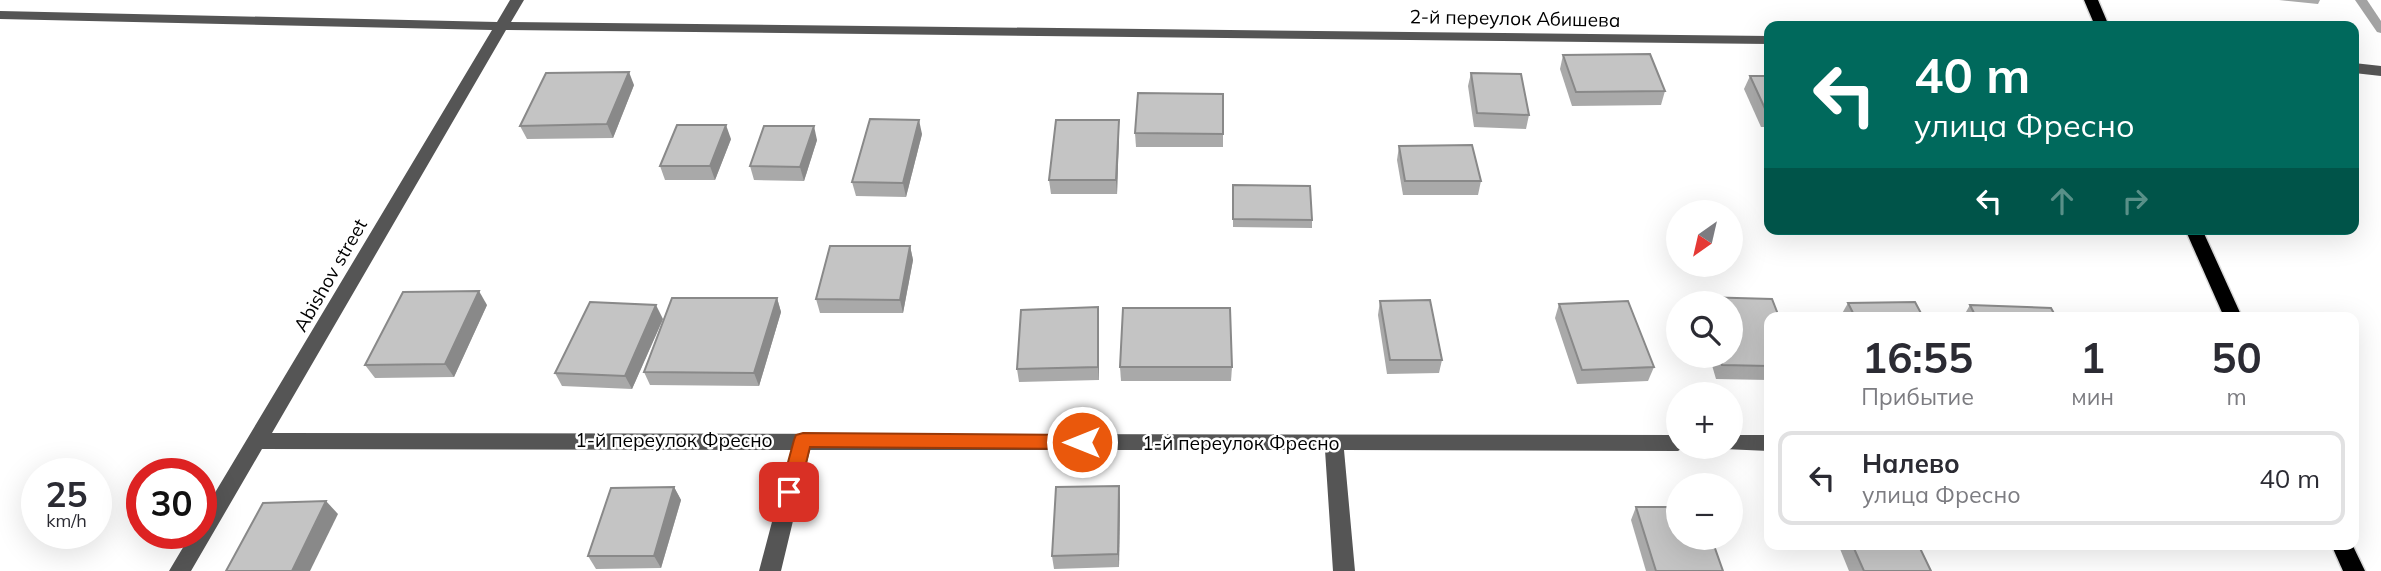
<!DOCTYPE html>
<html lang="ru">
<head>
<meta charset="utf-8">
<style>
  :root { --surface:#fff; --page:#f7f7f7; --text:#2b2b33; --muted:#7c7c81; --line:#e1e1e2 }
  body { margin:0; font-family:Mulish,sans-serif; background:var(--page); color:var(--text); height:100vh; display:flex; flex-direction:column; font-size:26px; white-space:nowrap }
  * { box-sizing:border-box; margin:0 }
  p { font-size:23px; color:var(--muted) }
  .icon { flex:none; width:38px; height:38px; fill:none; stroke:currentColor; stroke-width:2; stroke-linecap:round; stroke-linejoin:round }
  .map { position:relative; flex:1; overflow:hidden }
  .details { position:absolute; left:1764px; top:312px; width:595px; height:238px; display:flex; flex-direction:column; background:var(--surface); border-radius:14px; box-shadow:0 7px 28px #0002 }
  .details>* { flex:none }
  .hud { position:absolute; left:1764px; top:21px; width:595px; height:214px; border-radius:14px; box-shadow:0 7px 28px #0002; background:#00695c; color:#fff; overflow:hidden }
  .needle { width:46px; rotate:214deg }
  .buttons { position:absolute; left:1666px; top:200px; display:grid; gap:14px }
  .buttons a { display:grid; place-items:center; width:77px; height:77px; border-radius:50%; background:var(--surface); box-shadow:0 7px 28px #0002; font-size:35px }
  .speed { position:absolute; left:21px; top:458px; display:flex; gap:14px; font-size:35px; font-weight:700; text-align:center }
  .speed>* { display:grid; place-content:center; width:91px; height:91px; border-radius:50%; background:var(--surface); box-shadow:0 7px 28px #0002; line-height:1 }
  .speed small { font-size:18px; font-weight:400 }
  .speed .limit { border:10px solid #d22; background:#fff; color:#111 }
  .pin { position:absolute; display:grid; place-items:center; width:60px; height:60px; color:#fff; margin:-30px; border-radius:14px; box-shadow:0 4px 10px #0006 }
  .me { position:absolute; width:77px; margin:-38px; rotate:270deg; stroke-linejoin:round; filter:drop-shadow(0 0 5px #0008) }
  .turn { display:flex; align-items:center; gap:24px; height:147px; padding:0 35px; font-size:32px }
  .turn .icon { width:91px; height:91px; stroke-width:2.5 }
  .turn b { display:block; font-size:49px; line-height:60px }
  .lanes { display:flex; align-items:center; height:66px; padding:0 35px; background:#0003; justify-content:center; gap:35px; direction:ltr }
  .lanes .off { opacity:.35 }
  .eta { display:flex; justify-content:space-evenly; align-items:center; height:119px; text-align:center }
  .eta b { font-size:42px; font-weight:700; line-height:49px }
  ul { padding:0; list-style:none }
  li { display:flex; align-items:center; gap:21px; height:94px; margin:0 14px 10px; padding:0 21px; border:4px solid var(--line); border-radius:14px }
  li div { flex:1 }
  li b { display:block; font-size:26px }
  li em { font-style:normal }
  .map>svg:first-child { display:block }
</style>
</head>
<body>
<div class="map">
<svg width="2381" height="571" viewBox="0 0 2381 571">
  <rect width="100%" height="100%" fill="#fff"/>
  <g fill="none" stroke-linecap="round" stroke-linejoin="round">
    <!-- stream -->
    <path fill="#a3a3a3" fill-rule="evenodd" d="M2355 0H2367L2381 21V33L2377 32Z"/>
    <defs>
      <g id="major">
        <path d="M2084 0H2098L2109 26H2095Z"/>
        <path d="M2185 229H2202L2242 317H2224Z"/>
        <path d="M2331 544H2352L2365 571H2343Z"/>
      </g>
    </defs>
    <!-- major casing -->
    <use href="#major" stroke="#dbdbdb" stroke-width="3"/>
    <!-- minor -->
    <g fill="#555" fill-rule="evenodd">
      <path d="M510 0H524L511 22 1769 36V44L506 30 272 433 1678 435V446H1686L1678 451 1344 450 1355 571H1333L1325 450H810L781 571H759L791 450 262 449 191 571H169L191 534H201V516L492 30 0 19V11L497 22Z"/>
      <path d="M2354 63 2381 66V76L2354 73Z"/>
      <path d="M1731 435H1769V451L1724 449 1723 446H1731Z"/>
    </g>
    <!-- major -->
    <use href="#major" fill="#000" fill-rule="evenodd"/>
  </g>
  <!-- wall -->
  <g fill="#a9a9a9">
    <path d="M2279 0H2320L2318 4Z"/>
    <path d="M1563 55 1665 91 1661 105 1572 106 1560 69Z"/>
    <path d="M1471 73 1529 115 1526 129 1474 127 1468 86Z"/>
    <path d="M1750 76H1769V127H1761L1744 89Z"/>
    <path d="M634 85 613 138 527 139 520 126Z"/>
    <path d="M1223 94V147H1136L1135 133Z"/>
    <path d="M1119 120V134L1117 194H1051L1049 180Z"/>
    <path d="M922 134 906 197 856 196 852 182Z"/>
    <path d="M731 139 715 180H665L660 166Z"/>
    <path d="M817 140 804 181 754 180 750 166Z"/>
    <path d="M1399 146 1481 181 1478 195H1403L1397 160Z"/>
    <path d="M1233 185 1312 220V228L1233 227Z"/>
    <path d="M910 246 913 260 903 313H820L816 299Z"/>
    <path d="M1701 297 1772 299 1779 317H1769V380L1716 379 1709 355H1731V303H1698Z"/>
    <path d="M777 298 781 312 759 386 650 385 644 372Z"/>
    <path d="M1380 301 1442 360 1439 373 1387 374 1378 315Z"/>
    <path d="M1848 303 1923 317H1840Z"/>
    <path d="M1559 304 1654 367 1648 381 1577 384 1555 318Z"/>
    <path d="M487 305 454 377 375 378 365 365Z"/>
    <path d="M1970 305 2056 317H1963Z"/>
    <path d="M1098 307 1099 321V380L1019 382 1017 369Z"/>
    <path d="M663 319 632 389 562 386 555 373Z"/>
    <path d="M1120 367H1232L1231 381H1121Z"/>
    <path d="M1119 486 1120 499 1119 567 1054 569 1052 556Z"/>
    <path d="M674 487 681 500 661 568 596 569 588 556Z"/>
    <path d="M1636 507 1723 571H1646L1631 520Z"/>
    <path d="M1838 544H1918L1931 571H1849Z"/>
  </g>
  <!-- shaded-wall -->
  <g fill="#898989">
    <path d="M629 72 634 85 613 138 607 124Z"/>
    <path d="M919 120 922 134 906 197 903 183Z"/>
    <path d="M1119 120V134L1117 194 1116 180Z"/>
    <path d="M726 125 731 139 715 180 710 166Z"/>
    <path d="M814 126 817 140 804 181 800 167Z"/>
    <path d="M910 246 913 260 903 313 900 300Z"/>
    <path d="M479 291 487 305 454 377 445 364Z"/>
    <path d="M777 298 781 312 759 386 754 373Z"/>
    <path d="M656 305 663 319 632 389 625 376Z"/>
    <path d="M1098 307 1099 321V380L1098 367Z"/>
    <path d="M1119 486 1120 499 1119 567 1118 554Z"/>
    <path d="M674 487 681 500 661 568 654 556Z"/>
    <path d="M326 501 338 514 310 571H292Z"/>
  </g>
  <!-- building -->
  <g fill="#c4c4c4" stroke="#898989" stroke-width="2">
    <path d="M1650 54 1665 91 1576 92 1563 55Z"/>
    <path d="M629 72 607 124 520 126 546 73Z"/>
    <path d="M1471 73 1521 74 1529 115 1477 113Z"/>
    <path d="M1750 76H1769V113H1767Z"/>
    <path d="M1138 93 1223 94V134L1135 133Z"/>
    <path d="M870 119 919 120 903 183 852 182Z"/>
    <path d="M1056 120H1119L1116 180H1049Z"/>
    <path d="M677 125H726L710 166H660Z"/>
    <path d="M764 126H814L800 167 750 166Z"/>
    <path d="M1472 145 1481 181H1405L1399 146Z"/>
    <path d="M1233 185 1310 186 1312 220 1233 219Z"/>
    <path d="M830 246H910L900 300 816 299Z"/>
    <path d="M479 291 445 364 365 365 403 292Z"/>
    <path d="M1701 297 1772 299 1779 317H1769V366L1722 365 1719 355H1731V303H1702Z"/>
    <path d="M672 298H777L754 373 644 372Z"/>
    <path d="M1430 300 1442 360H1390L1380 301Z"/>
    <path d="M1628 301 1654 367 1582 370 1559 304Z"/>
    <path d="M590 302 656 305 625 376 555 373Z"/>
    <path d="M1915 302 1923 317H1855L1848 303Z"/>
    <path d="M1970 305 2051 308 2056 317H1976Z"/>
    <path d="M1098 307V367L1017 369 1021 310Z"/>
    <path d="M1123 308H1230L1232 367H1120Z"/>
    <path d="M1119 486 1118 554 1052 556 1056 487Z"/>
    <path d="M674 487 654 556H588L611 488Z"/>
    <path d="M326 501 292 571H226L263 503Z"/>
    <path d="M1636 507H1678V537H1711L1723 571H1656Z"/>
    <path d="M1852 544H1918L1931 571H1864Z"/>
  </g>
  <!-- route -->
  <path fill="#ea580c" stroke="#983908" stroke-width="2" d="M803 433 1082 435 1088 437 1091 442 1088 447 1082 449 810 447 799 492 796 498 789 500 783 498 780 492 794 440 796 435Z"/>
  <g text-anchor="middle" stroke-width="5" stroke-linejoin="round" paint-order="stroke">
    <!-- street labels -->
    <g font-size="19" fill="#000" stroke="#fff">
      <text transform="translate(1515 18) rotate(1)" y="7">2-й переулок Абишева</text>
      <text transform="translate(330 275) rotate(-60)" y="7">Abishov street</text>
      <text x="674" y="447">1-й переулок Фресно</text>
      <text x="1241" y="450">1-й переулок Фресно</text>
    </g>
  </g>
</svg>
<div class="buttons">
<a><svg class="needle" viewBox="-14 -14 28 28"><path d="M0-13l5 13h-10z" fill="#e53935"/><path d="M0 13l5-13h-10z" fill="#7c7c81"/></svg></a>
<a><svg class="icon" aria-label="search" viewBox="0 0 24 24"><circle cx="10" cy="10" r="6"/><path d="M15 15l6 6"/></svg></a>
<a>+</a>
<a>−</a>
</div>
<div class="speed"><div>25<small>km/h</small></div><div class="limit">30</div></div>
<div class="pin" style="left:789px;top:492px;background:#d93025"><svg class="icon" aria-label="arrive" viewBox="0 0 24 24"><path d="M6 21V4h12l-3 4 3 4H6"/></svg></div>
<svg class="me" style="left:1082px;top:442px" viewBox="-20 -20 40 40"><circle r="17" fill="#ea580c" stroke="#fff" stroke-width="3"/><path d="M0-11L8 9 0 5-8 9z" fill="#fff"/></svg>
<div class="hud">
<div class="turn"><svg class="icon" aria-label="left" viewBox="0 0 24 24"><path d="M17 20v-9H6M10 6l-5 5 5 5"/></svg><div><b>40 m</b>улица Фресно</div></div>
<div class="lanes"><svg class="icon" aria-label="left" viewBox="0 0 24 24"><path d="M17 20v-9H6M10 6l-5 5 5 5"/></svg><svg class="icon off" aria-label="ahead" viewBox="0 0 24 24"><path d="M12 20V5M6 11l6-6 6 6"/></svg><svg class="icon off" aria-label="right" viewBox="0 0 24 24"><path d="M7 20v-9h11M14 6l5 5-5 5"/></svg></div>
</div>
<section class="details">
<div class="eta">
<div><b>16:55</b><p>Прибытие</p></div>
<div><b>1</b><p>мин</p></div>
<div><b>50</b><p>m</p></div>
</div>
<ul>
<li><svg class="icon" aria-label="left" viewBox="0 0 24 24"><path d="M17 20v-9H6M10 6l-5 5 5 5"/></svg><div><b>Налево</b><p>улица Фресно</p></div><em>40 m</em></li>
</ul>
</section>
</div>
</body>
</html>
